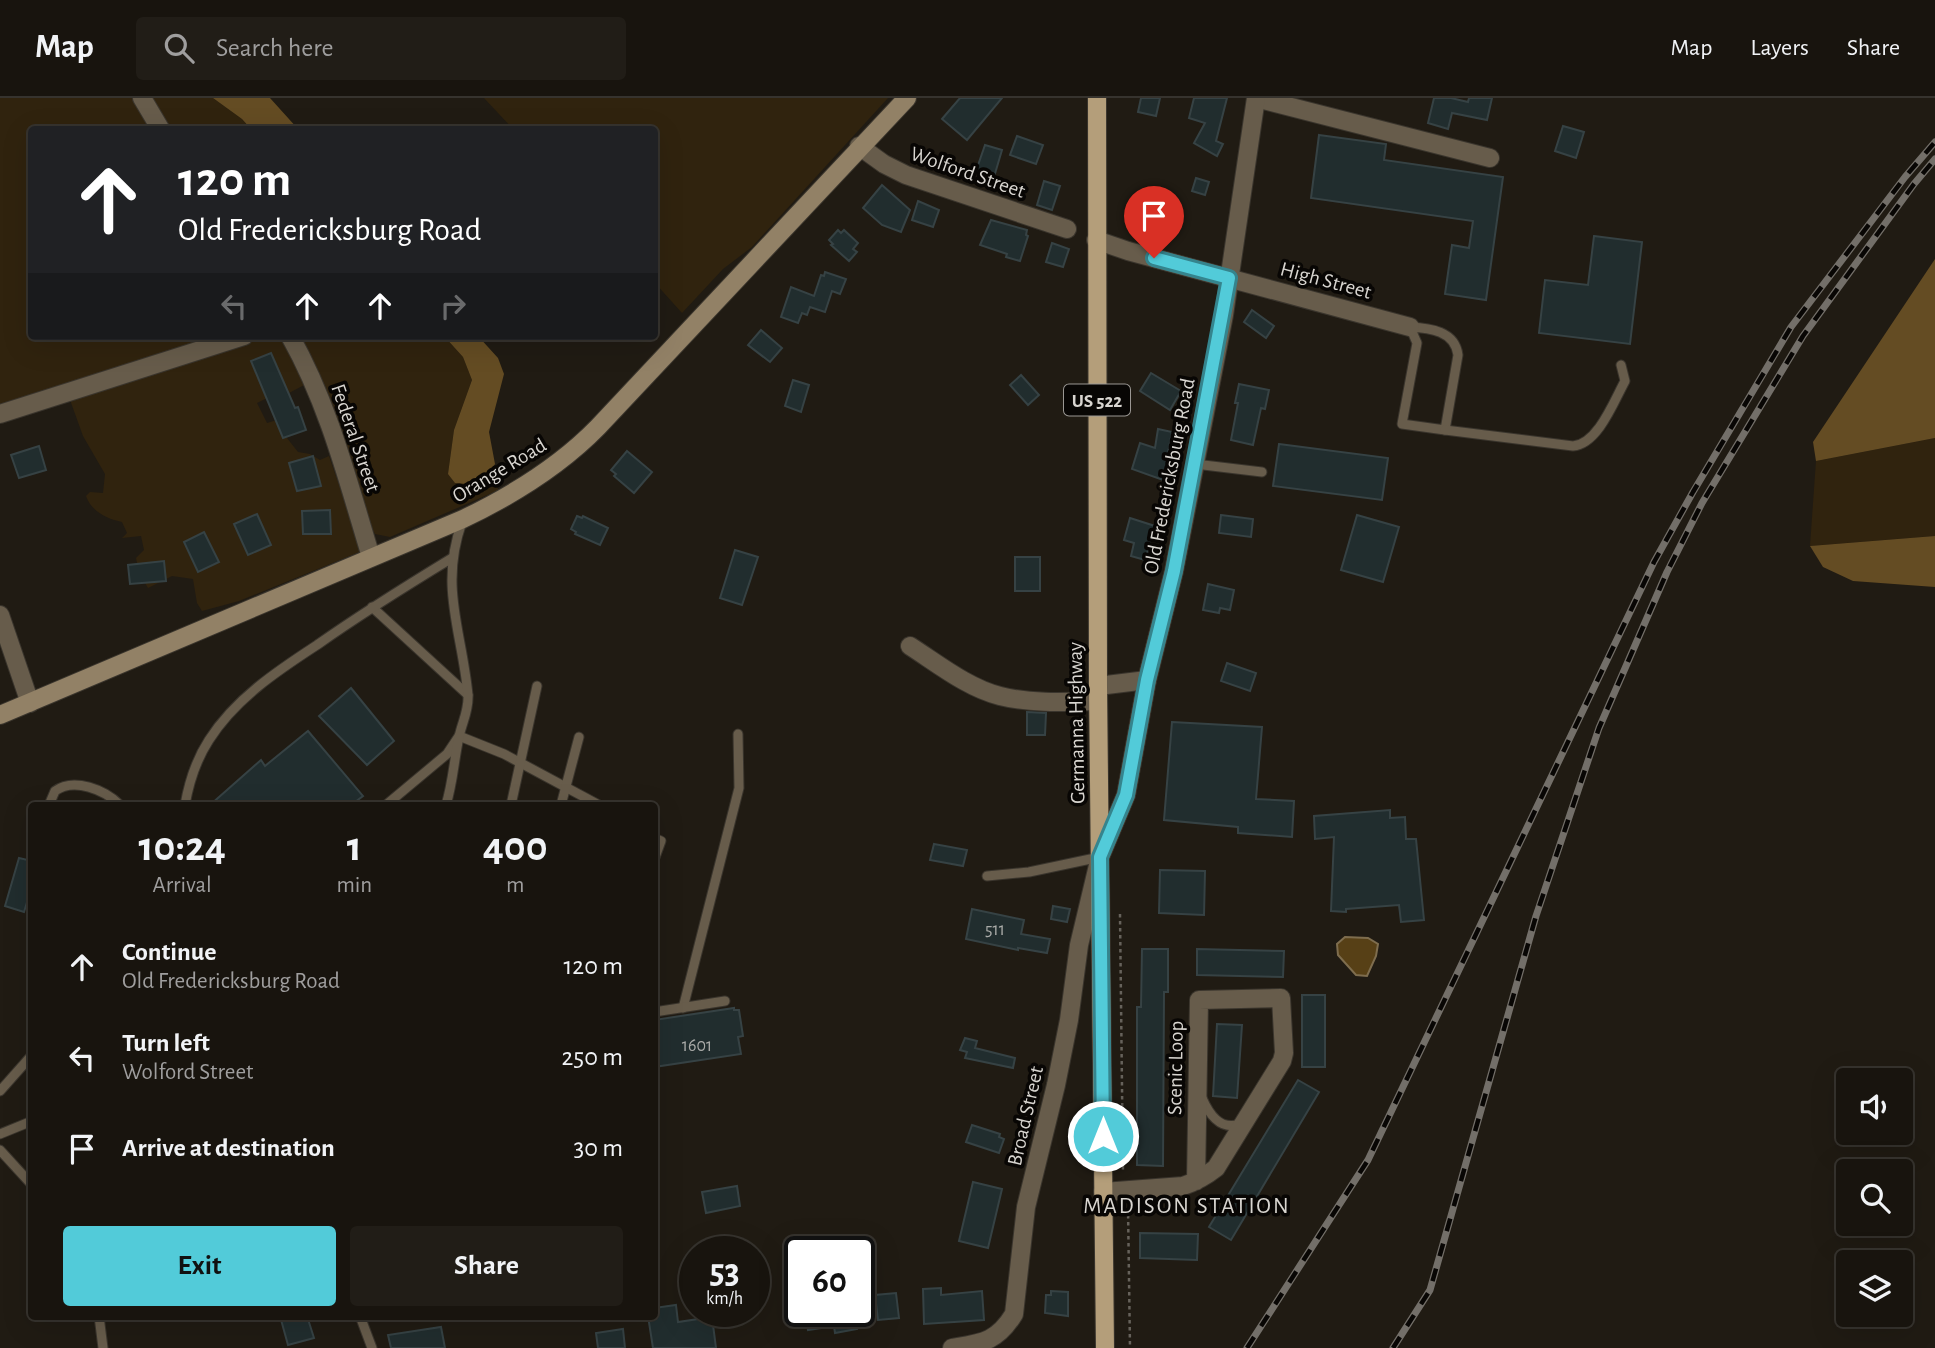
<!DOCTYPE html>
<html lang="en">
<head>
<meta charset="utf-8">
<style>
  :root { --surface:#18140e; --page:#211d17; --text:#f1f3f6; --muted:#9f9e9e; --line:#36332e; --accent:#52cbd9 }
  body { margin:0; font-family:"Alegreya Sans",sans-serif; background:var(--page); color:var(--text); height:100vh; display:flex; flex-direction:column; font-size:26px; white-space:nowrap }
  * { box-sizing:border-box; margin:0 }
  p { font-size:23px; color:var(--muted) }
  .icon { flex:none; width:38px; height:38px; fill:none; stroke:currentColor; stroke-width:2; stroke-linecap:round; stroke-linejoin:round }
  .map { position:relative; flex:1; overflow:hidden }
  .sheet { position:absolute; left:28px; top:704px; width:630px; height:518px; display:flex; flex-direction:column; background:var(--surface); border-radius:7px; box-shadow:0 7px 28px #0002,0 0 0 2px var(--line) }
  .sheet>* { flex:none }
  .hud { position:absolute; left:28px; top:28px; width:630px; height:214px; border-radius:7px; box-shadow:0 7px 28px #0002,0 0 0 2px var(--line); background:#202124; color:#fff; overflow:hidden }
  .buttons { position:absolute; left:1836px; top:970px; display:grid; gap:14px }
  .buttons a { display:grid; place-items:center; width:77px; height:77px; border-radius:7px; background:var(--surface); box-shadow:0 7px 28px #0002,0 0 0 2px var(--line); font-size:35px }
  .speed { position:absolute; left:679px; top:1138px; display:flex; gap:14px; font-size:35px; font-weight:700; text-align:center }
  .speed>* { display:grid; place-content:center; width:91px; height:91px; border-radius:50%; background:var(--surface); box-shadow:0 7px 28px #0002,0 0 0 2px var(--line); line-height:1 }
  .speed small { font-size:18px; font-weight:400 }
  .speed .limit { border:4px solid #111; border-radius:10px; background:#fff; color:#111 }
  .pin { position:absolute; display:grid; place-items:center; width:60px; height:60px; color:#fff; margin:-72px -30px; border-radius:50% 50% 50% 0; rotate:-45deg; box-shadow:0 0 7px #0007 }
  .pin .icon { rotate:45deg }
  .me { position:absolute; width:77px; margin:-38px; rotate:0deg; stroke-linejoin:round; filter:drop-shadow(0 0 5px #0008) }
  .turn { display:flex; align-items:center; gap:24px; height:147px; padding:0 35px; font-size:32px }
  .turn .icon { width:91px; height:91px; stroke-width:2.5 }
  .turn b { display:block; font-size:49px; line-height:60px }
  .lanes { display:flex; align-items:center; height:66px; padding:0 35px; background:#0003; justify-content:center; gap:35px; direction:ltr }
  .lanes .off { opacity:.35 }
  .eta { display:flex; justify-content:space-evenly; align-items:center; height:119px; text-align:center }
  .eta b { font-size:42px; font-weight:700; line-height:49px }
  .cta { display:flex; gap:14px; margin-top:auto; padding:14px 35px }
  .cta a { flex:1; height:80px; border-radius:7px; background:var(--accent); color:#111; font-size:28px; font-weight:700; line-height:80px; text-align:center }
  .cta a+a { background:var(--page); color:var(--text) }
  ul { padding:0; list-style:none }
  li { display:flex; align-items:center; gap:21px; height:91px; padding:0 35px }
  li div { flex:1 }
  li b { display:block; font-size:26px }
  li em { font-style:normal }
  header { display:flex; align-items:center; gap:42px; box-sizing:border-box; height:98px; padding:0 35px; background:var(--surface); border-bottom:2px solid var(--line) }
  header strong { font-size:33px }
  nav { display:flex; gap:38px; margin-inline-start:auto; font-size:24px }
  .search { width:490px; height:63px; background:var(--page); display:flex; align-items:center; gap:18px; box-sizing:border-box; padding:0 24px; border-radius:7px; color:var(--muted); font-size:26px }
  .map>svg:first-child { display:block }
</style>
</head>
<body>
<header>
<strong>Map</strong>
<div class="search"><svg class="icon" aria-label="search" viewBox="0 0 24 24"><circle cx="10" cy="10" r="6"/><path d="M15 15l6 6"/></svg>Search here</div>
<nav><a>Map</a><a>Layers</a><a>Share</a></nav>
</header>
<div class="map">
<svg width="1935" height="1250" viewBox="0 0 1935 1250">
  <rect width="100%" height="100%" fill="#201b13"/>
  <!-- green -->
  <g fill="#30230e">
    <path d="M0 0H136L155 31 32 32V238H279L308 285 289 295 271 255 251 264 267 300 257 305 267 325 277 322 282 338 287 340 298 354 310 356 320 362 329 358 362 453 239 503 202 513 197 505 193 481 172 478 148 490 139 475 136 460 144 452 141 438 122 440 127 435 122 424C107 421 91 413 86 398L90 394 103 395 105 376 83 338 65 288 0 307Z"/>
    <path d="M148 0H213L242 21 251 31H167Z"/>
    <path d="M484 0H888L752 149 723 171 682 215 655 185 654 32 513 31Z"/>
    <path d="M300 238H444L463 259 472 282 454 332 448 376 467 386 489 377 499 392 390 439 375 436 366 419C347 358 332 294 300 238Z"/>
    <path d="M1935 340V438L1810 448 1816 363Z"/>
  </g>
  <!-- forest -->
  <g fill="#644c23">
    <path d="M213 0H270L298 31H251L242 21Z"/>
    <path d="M1935 161V340L1816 363 1813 344Z"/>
    <path d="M444 238H478L498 260 504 276 489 334 495 366 489 377 467 386 455 385 448 376 454 332 472 282 463 259Z"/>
    <path d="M1935 438V489L1853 483 1823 469 1810 448Z"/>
  </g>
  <!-- water -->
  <path fill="#574016" stroke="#7e6d4e" stroke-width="2" d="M1345 839 1368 840 1378 846 1376 858 1367 878 1356 877 1338 857 1337 846Z"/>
  <!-- building -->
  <g fill="#212d2e" stroke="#364244" stroke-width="2">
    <path d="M960 0H1002L967 42 942 21Z"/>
    <path d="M1141 0H1160L1156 18 1138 14Z"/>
    <path d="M1194 0H1227L1216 43 1223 46 1217 58 1194 45 1205 25 1189 20Z"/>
    <path d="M1434 0H1451L1468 4 1469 0H1492L1487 22 1452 15 1448 31 1428 25Z"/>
    <path d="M1563 28 1584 34 1576 60 1555 53Z"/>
    <path d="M1319 37 1386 46 1384 62 1503 79 1486 202 1445 196 1452 147 1469 150 1473 123 1311 100Z"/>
    <path d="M1017 38 1043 47 1036 66 1010 57Z"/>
    <path d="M985 47 1002 52 994 79 976 73Z"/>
    <path d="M1196 80 1209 84 1205 97 1192 93Z"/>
    <path d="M1044 83 1060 88 1052 112 1037 107Z"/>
    <path d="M882 87 910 112 901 134 882 127 863 110Z"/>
    <path d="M918 103 939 112 933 129 912 122Z"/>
    <path d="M991 122 1027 132 1026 137 1028 138 1020 163 1006 159 1007 156 980 147Z"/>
    <path d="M838 132 841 135 844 132 858 145 853 151 857 154 849 163 831 147 833 146 829 142Z"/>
    <path d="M1594 138 1642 144 1630 246 1539 235 1545 182 1588 187Z"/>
    <path d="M1052 145 1069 151 1063 169 1046 164Z"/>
    <path d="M825 174 846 181 840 196 832 193 825 214 810 209 807 217 802 215 798 225 781 219 791 189 814 198 821 177 824 178Z"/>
    <path d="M1252 212 1274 228 1266 240 1244 224Z"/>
    <path d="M761 232 782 250 770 264 748 247Z"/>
    <path d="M271 255 295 310 298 309 306 332 283 340 251 263Z"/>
    <path d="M1151 275 1181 293 1170 312 1140 293Z"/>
    <path d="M1021 277 1039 297 1028 307 1010 287Z"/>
    <path d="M793 282 809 287 801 314 785 308Z"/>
    <path d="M1239 286 1269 292 1265 311 1261 310 1253 347 1231 342 1238 305H1235Z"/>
    <path d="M1158 331 1172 334 1167 360 1170 361 1163 382 1132 371 1140 345 1155 350Z"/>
    <path d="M1279 346 1388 360 1382 402 1273 388Z"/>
    <path d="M39 348 46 372 19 380 11 357Z"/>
    <path d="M627 353 652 374 634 395 614 378 616 376 611 372Z"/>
    <path d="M313 358 321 388 297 393 289 365Z"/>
    <path d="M330 412 331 436H303L302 413Z"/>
    <path d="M257 416 271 447 248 457 234 426Z"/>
    <path d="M1221 417 1253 421 1251 439 1219 435Z"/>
    <path d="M1357 417 1399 429 1383 484 1341 472Z"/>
    <path d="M577 418 582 420 583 418 608 430 600 447 575 436 576 434 571 431Z"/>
    <path d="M1130 420 1155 428 1145 462 1131 458 1134 445 1124 442Z"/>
    <path d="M204 434 219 464 198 474 184 444Z"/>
    <path d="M735 452 758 459 742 507 720 500Z"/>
    <rect x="1015" y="459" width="25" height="34"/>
    <path d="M164 463 166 483 130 486 128 467Z"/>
    <path d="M1208 486 1234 492 1230 512 1220 510 1219 515 1203 512Z"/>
    <path d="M1227 565 1256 575 1250 593 1221 583Z"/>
    <path d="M351 590 394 643 367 667 319 618Z"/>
    <path d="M1027 614 1046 615 1045 637H1027Z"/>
    <path d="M1172 624 1262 629 1256 701 1294 703 1292 739 1238 735V729L1164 722Z"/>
    <path d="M308 633 363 698 351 707H210L261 662 265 668Z"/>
    <path d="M1390 712V720L1405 719 1406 741H1416L1424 822 1401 824 1399 807 1346 811V814L1331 813 1334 739 1315 741 1314 718Z"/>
    <path d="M934 746 967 752 963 768 930 762Z"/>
    <path d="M19 760 32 763V788L24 814 5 808Z"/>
    <path d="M1160 772 1205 773 1204 817 1159 815Z"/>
    <path d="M1053 808 1070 811 1067 824 1051 821Z"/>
    <path d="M972 811 1024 822 1021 836 1050 841 1047 855 1018 850V852L966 841Z"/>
    <path d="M1142 851H1168V894H1164L1163 1068 1137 1067V909H1141Z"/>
    <path d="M1197 851 1284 853 1283 879 1197 877Z"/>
    <rect x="1302" y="897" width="23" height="72"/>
    <path d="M734 910V912H739L743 938 738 939 741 956 654 969V922Z"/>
    <path d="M1217 926 1242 927 1237 1000 1213 998Z"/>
    <path d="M965 940 977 943 975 950 1015 960 1013 970 965 960 967 954 960 952Z"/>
    <path d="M1298 982 1319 994 1231 1142 1209 1129Z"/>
    <path d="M972 1027 1000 1036 999 1039 1004 1041 999 1055 966 1044Z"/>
    <path d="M973 1084 1002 1091 988 1150 959 1143Z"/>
    <path d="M737 1088 740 1108 706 1115 702 1094Z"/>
    <path d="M1140 1135 1198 1136 1197 1162 1140 1160Z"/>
    <path d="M941 1190V1197L982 1193 984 1222 924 1226 923 1191Z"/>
    <path d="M1051 1193 1068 1194V1218L1045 1215 1046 1197H1051Z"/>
    <path d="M896 1195 899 1220 878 1222 875 1197Z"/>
    <path d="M676 1207 678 1224 712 1219 716 1250H653L648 1218H654V1210Z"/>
    <path d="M805 1213H854L857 1231 835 1235 834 1228 808 1232Z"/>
    <path d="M280 1218H307L314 1240 288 1247Z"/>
    <path d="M441 1229 445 1250H391L388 1237Z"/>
    <path d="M623 1231 625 1250H598L596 1235Z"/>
  </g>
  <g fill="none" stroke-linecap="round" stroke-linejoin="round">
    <defs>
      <g id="service">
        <path d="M1410 229C1430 230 1455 233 1458 257L1445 332 1402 326 1417 245Z"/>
        <path d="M1445 332 1573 348C1598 346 1614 303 1625 283L1621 267"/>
        <path d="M1195 366 1262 374"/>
        <path d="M372 509 468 597"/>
        <path d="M49 707 55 693C74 679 105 692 120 707"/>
        <path d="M185 707C189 684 196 662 209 642 235 601 277 573 317 547 361 516 406 488 452 460"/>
        <path d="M386 707 447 656 459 638 504 656 599 707"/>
        <path d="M446 707C453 684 454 662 459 639 462 624 469 613 468 597 462 533 439 489 462 424"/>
        <path d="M511 707 537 588"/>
        <path d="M561 707 579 639"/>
        <path d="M654 740 661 743 654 762"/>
        <path d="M987 778 1029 774 1100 759"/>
        <path d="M683 910 739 690 738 636"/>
        <path d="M654 914 725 903"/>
        <path d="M0 993 32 957"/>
        <path d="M1202 1000C1209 1016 1220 1033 1240 1026"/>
        <path d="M0 1036 32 1023"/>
        <path d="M0 1052 32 1087"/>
        <path d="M99 1218 103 1250"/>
        <path d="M360 1218 372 1250"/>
      </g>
      <g id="minor">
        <path d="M142 0 161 32"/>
        <path d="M1256 0 1490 60"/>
        <path d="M859 48 884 66 906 77 1067 131"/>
        <path d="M1096 142 1128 153 1410 229"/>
        <path d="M290 238C329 307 348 384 371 459"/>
        <path d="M0 316 244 238"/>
        <path d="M0 517 30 605"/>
        <path d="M910 548C938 566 968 590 1000 598 1032 606 1066 604 1098 603"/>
        <path d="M1098 588 1147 582"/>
        <path d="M1103 1094 1183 1088C1195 1084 1206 1078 1216 1070L1282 963 1284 955 1281 900 1199 902 1196 1083"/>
        <path d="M952 1250C982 1245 997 1244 1014 1216L1026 1109 1056 987 1069 922 1079 847 1100 759 1126 697 1147 582 1174 473 1224 217 1256 0"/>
      </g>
      <path id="secondary" d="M0 617 463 421C513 397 559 369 598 329L907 0"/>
      <path id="primary" d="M1097 0 1098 588 1105 1250"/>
    </defs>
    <!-- service casing -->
    <use href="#service" stroke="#3a352d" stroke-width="11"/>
    <!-- minor casing -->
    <use href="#minor" stroke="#3a352d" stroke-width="20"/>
    <!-- secondary casing -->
    <use href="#secondary" stroke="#3a352d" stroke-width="20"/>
    <!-- primary casing -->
    <use href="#primary" stroke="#3a352d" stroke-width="20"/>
    <!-- path -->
    <g stroke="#66625b" stroke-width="2.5" stroke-dasharray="3.5 3.5" stroke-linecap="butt">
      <path d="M1120 816 1123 1075"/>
      <path d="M1128 1110 1130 1250"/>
    </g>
    <!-- service -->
    <use href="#service" stroke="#675c4b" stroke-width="9"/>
    <!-- minor -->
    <use href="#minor" stroke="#675c4b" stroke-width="18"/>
    <!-- secondary -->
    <use href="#secondary" stroke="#928166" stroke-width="18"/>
    <!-- primary -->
    <use href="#primary" stroke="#b49e7a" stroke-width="18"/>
    <defs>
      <g id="rail">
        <path d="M1247 1250 1368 1062 1654 464 1693 394 1791 229 1905 79 1935 44"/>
        <path d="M1393 1250 1430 1192 1536 818 1599 630 1667 474 1702 405 1803 238 1914 86 1935 61"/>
      </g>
    </defs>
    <!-- rail casing -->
    <use href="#rail" stroke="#736f69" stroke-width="7"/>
    <!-- rail -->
    <use href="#rail" stroke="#080604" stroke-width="4.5" stroke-dasharray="13" stroke-linecap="butt"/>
  </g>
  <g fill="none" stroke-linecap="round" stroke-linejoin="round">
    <defs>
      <path id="route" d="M1103 1038 1100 759 1126 697 1147 582 1174 473 1229 180 1154 160"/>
    </defs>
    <!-- route casing -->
    <use href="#route" stroke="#35848d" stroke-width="18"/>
    <!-- route -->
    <use href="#route" stroke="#52cbd9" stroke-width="12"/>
  </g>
  <g text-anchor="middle" stroke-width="7" stroke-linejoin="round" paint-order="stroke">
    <!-- number labels -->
    <g font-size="18" fill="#aaaba8">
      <text x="995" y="837">511</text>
      <text x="697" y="953">1601</text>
    </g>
    <!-- shield labels -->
    <rect fill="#080604" stroke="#9a9793" stroke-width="2" x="1064" y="286.5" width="66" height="31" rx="5"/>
    <g font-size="19" font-weight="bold" fill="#d8d5d0">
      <text x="1097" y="309">US 522</text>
    </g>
    <!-- street labels -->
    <g font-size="21" fill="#d8d5d0" stroke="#080604">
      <text transform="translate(968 74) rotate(19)" y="7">Wolford Street</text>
      <text transform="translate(1326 182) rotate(15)" y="7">High Street</text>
      <text transform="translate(356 340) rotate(71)" y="7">Federal Street</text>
      <text transform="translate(499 372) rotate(-31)" y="7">Orange Road</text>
      <text transform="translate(1169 378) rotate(-79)" y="7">Old Fredericksburg Road</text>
      <text transform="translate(1076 625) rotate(-91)" y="7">Germanna Highway</text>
      <text transform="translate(1175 970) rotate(-89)" y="7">Scenic Loop</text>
      <text transform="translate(1025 1018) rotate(-77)" y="7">Broad Street</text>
    </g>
    <!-- neighbourhood labels -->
    <g font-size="23" letter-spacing="2" fill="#d8d5d0" stroke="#080604">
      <text x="1187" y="1115">MADISON STATION</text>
    </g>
  </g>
</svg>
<div class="buttons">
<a><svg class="icon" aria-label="sound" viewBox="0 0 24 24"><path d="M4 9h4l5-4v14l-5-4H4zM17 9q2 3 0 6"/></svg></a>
<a><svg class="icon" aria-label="search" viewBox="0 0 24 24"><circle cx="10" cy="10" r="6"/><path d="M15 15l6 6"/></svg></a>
<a><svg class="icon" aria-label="layers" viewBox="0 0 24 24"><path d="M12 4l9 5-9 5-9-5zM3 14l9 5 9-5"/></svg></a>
</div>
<div class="speed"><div>53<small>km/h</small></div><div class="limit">60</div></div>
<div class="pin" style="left:1154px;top:160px;background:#d93025"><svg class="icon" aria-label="arrive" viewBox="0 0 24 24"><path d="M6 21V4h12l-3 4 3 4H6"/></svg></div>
<svg class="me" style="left:1103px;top:1038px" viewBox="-20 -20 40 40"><circle r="17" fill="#52cbd9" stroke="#fff" stroke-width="3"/><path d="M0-11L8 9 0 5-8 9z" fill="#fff"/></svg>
<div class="hud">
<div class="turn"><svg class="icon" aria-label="ahead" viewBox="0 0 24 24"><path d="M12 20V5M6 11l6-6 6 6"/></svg><div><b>120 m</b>Old Fredericksburg Road</div></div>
<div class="lanes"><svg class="icon off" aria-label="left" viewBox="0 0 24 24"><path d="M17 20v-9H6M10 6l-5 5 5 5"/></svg><svg class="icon" aria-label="ahead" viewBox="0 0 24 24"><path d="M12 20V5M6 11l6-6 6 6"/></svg><svg class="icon" aria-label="ahead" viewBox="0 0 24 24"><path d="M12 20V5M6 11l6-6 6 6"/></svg><svg class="icon off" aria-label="right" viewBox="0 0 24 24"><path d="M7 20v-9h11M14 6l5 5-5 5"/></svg></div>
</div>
<section class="sheet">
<div class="eta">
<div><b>10:24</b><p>Arrival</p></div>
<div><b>1</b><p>min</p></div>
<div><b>400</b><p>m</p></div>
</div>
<ul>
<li><svg class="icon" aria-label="ahead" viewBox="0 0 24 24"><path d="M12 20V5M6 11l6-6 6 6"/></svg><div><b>Continue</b><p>Old Fredericksburg Road</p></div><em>120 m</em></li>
<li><svg class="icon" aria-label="left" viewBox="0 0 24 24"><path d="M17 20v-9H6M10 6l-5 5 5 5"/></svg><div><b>Turn left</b><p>Wolford Street</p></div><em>250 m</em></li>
<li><svg class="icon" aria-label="arrive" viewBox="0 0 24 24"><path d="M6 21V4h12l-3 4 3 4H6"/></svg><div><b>Arrive at destination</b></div><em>30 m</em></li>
</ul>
<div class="cta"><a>Exit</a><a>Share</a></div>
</section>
</div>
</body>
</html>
